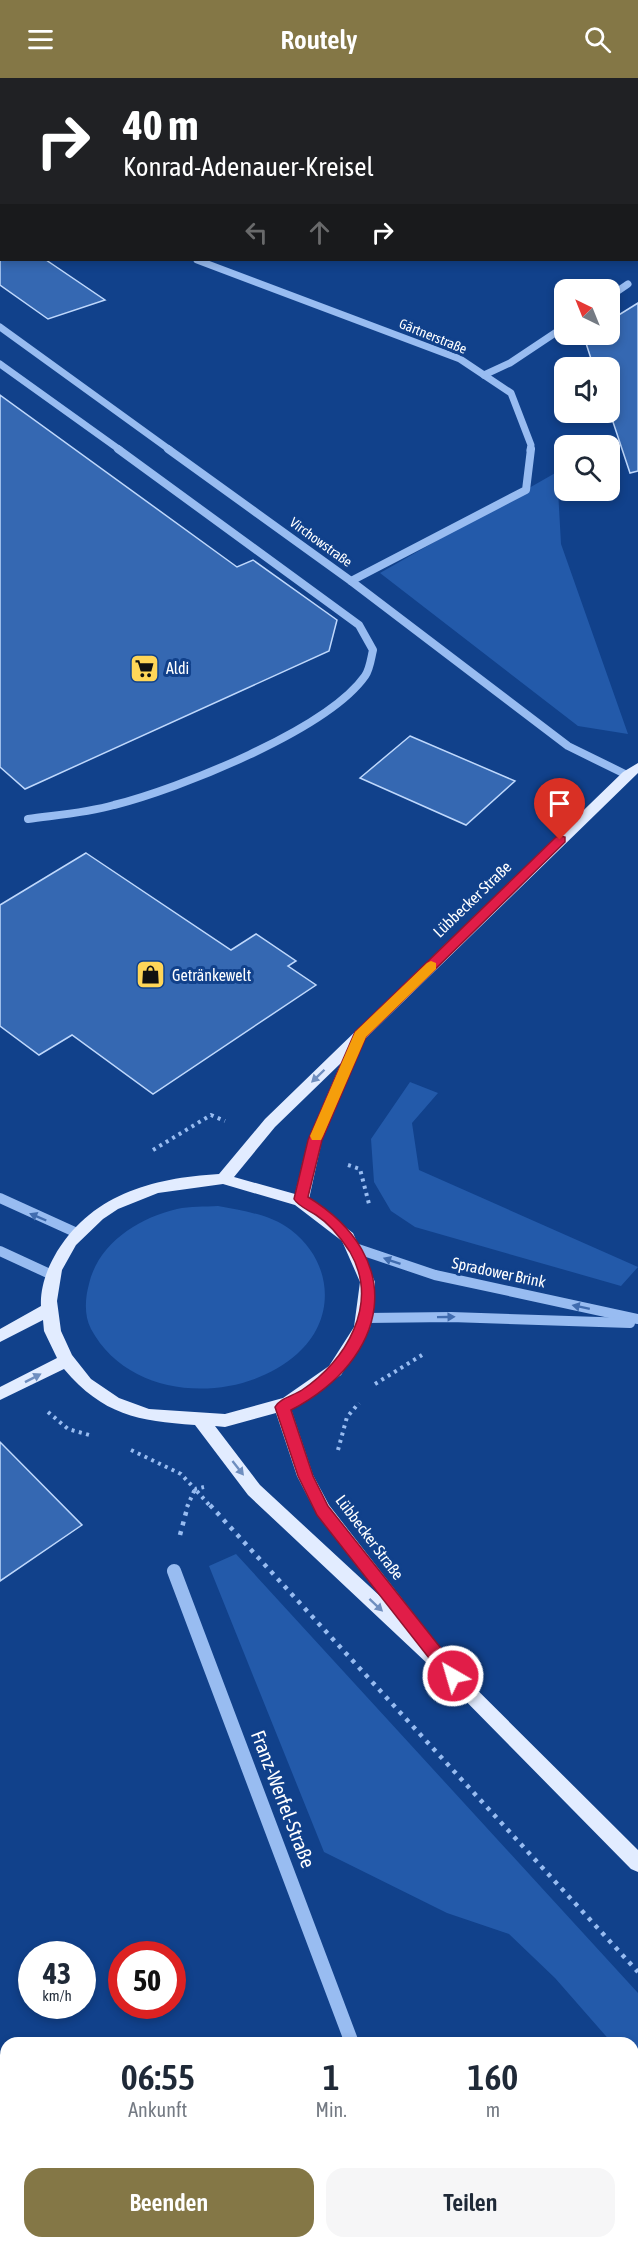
<!DOCTYPE html>
<html lang="de">
<head>
<meta charset="utf-8">
<style>
  :root { --surface:#fff; --page:#f6f6f7; --text:#1f2937; --muted:#747a83; --accent:#847746 }
  body { margin:0; font-family:"Asap Condensed",sans-serif; background:var(--page); color:var(--text); height:100vh; display:flex; flex-direction:column; font-size:22px; white-space:nowrap }
  * { box-sizing:border-box; margin:0 }
  p { font-size:20px; color:var(--muted) }
  .icon { flex:none; width:33px; height:33px; fill:none; stroke:currentColor; stroke-width:2; stroke-linecap:round; stroke-linejoin:round }
  .map { position:relative; flex:1; overflow:hidden }
  .panel { position:absolute; left:0px; top:1959px; width:639px; height:212px; display:flex; flex-direction:column; background:var(--surface); border-radius:18px 18px 0 0; box-shadow:0 3px 9px #0003 }
  .panel>* { flex:none }
  .top-card { position:absolute; left:0px; top:0px; width:639px; height:183px; box-shadow:0 3px 9px #0003; background:#202124; color:#fff; overflow:hidden }
  .needle { width:39px; rotate:317deg }
  .fabs { position:absolute; left:554px; top:201px; display:grid; gap:12px }
  .fabs a { display:grid; place-items:center; width:66px; height:66px; border-radius:12px; background:var(--surface); box-shadow:0 3px 9px #0003; font-size:30px }
  .speed { position:absolute; left:18px; top:1863px; display:flex; gap:12px; font-size:30px; font-weight:700; text-align:center }
  .speed>* { display:grid; place-content:center; width:78px; height:78px; border-radius:50%; background:var(--surface); box-shadow:0 3px 9px #0003; line-height:1 }
  .speed small { font-size:15px; font-weight:400 }
  .speed .limit { border:9px solid #d22; background:#fff; color:#111 }
  .pin { position:absolute; display:grid; place-items:center; width:51px; height:51px; color:#fff; margin:-62px -26px; border-radius:50% 50% 50% 0; rotate:-45deg; box-shadow:0 0 6px #0007 }
  .pin .icon { rotate:45deg }
  .me { position:absolute; width:66px; margin:-33px; rotate:322deg; stroke-linejoin:round; filter:drop-shadow(0 0 4px #0008) }
  .turn { display:flex; align-items:center; gap:21px; height:126px; padding:0 24px; font-size:27px }
  .turn .icon { width:78px; height:78px; stroke-width:2.5 }
  .turn b { display:block; font-size:42px; line-height:51px }
  .lanes { display:flex; align-items:center; height:57px; padding:0 24px; background:#0003; justify-content:center; gap:30px; direction:ltr }
  .lanes .off { opacity:.35 }
  .eta { display:flex; justify-content:space-evenly; align-items:center; height:102px; text-align:center }
  .eta b { font-size:36px; font-weight:600; line-height:42px }
  .button { display:flex; gap:12px; margin-top:auto; padding:12px 24px }
  .button a { flex:1; height:69px; border-radius:18px; background:var(--accent); color:#fff; font-size:24px; font-weight:600; line-height:69px; text-align:center }
  .button a+a { background:var(--page); color:var(--text) }
  header { display:flex; justify-content:space-between; align-items:center; height:78px; padding:0 24px; background:var(--accent); color:#fff; font-size:27px; font-weight:600 }
  .map>svg:first-child { display:block }
</style>
</head>
<body>
<header><svg class="icon" aria-label="menu" viewBox="0 0 24 24"><path d="M4 6h16M4 12h16M4 18h16"/></svg>Routely<svg class="icon" aria-label="search" viewBox="0 0 24 24"><circle cx="10" cy="10" r="6"/><path d="M15 15l6 6"/></svg></header>
<div class="map">
<svg width="638" height="2170" viewBox="0 0 638 2170">
  <rect width="100%" height="100%" fill="#11418b"/>
  <!-- green -->
  <g fill="#235aaa">
    <path d="M259 0H638V128V2Z"/>
    <path d="M557 394 561 466 628 656 578 648 380 495Z"/>
    <path d="M410 1004 438 1015 412 1045 419 1092 638 1189 621 1208 415 1149 391 1133 374 1104 371 1061Z"/>
    <path d="M218 1128C243 1133 270 1136 291 1152 333 1184 337 1241 297 1276 239 1327 130 1324 91 1251 84 1238 85 1220 89 1206 98 1166 138 1140 177 1131 190 1128 205 1129 218 1128Z"/>
    <path d="M236 1476 638 1915V1996L633 1990V1965H612L555 1900 509 1856 447 1835 324 1774 209 1488Z"/>
  </g>
  <g fill="none" stroke-linecap="round" stroke-linejoin="round">
    <!-- stream -->
    <path fill="#89b7f5" fill-rule="evenodd" d="M544 0H556L557 2H545Z"/>
  </g>
  <!-- building -->
  <g fill="#3568b2" stroke="#bfd8fc" stroke-width="1.5">
    <path d="M0 182H46L105 222 48 241 0 207Z"/>
    <path d="M638 225V393L630 395 609 332V290H594L584 259 589 256H609V243Z"/>
    <path d="M0 317 237 489 253 482 337 542 329 573 25 711 0 689Z"/>
    <path d="M410 658 515 703 466 747 360 700Z"/>
    <path d="M86 775 231 872 256 856 296 883 288 888 316 907 153 1016 72 957 39 977 0 948V827Z"/>
    <path d="M0 1364 82 1447 0 1503Z"/>
  </g>
  <g fill="none" stroke-linecap="round" stroke-linejoin="round">
    <!-- path-far1 -->
    <g stroke="#98bcf1" stroke-width="4" stroke-dasharray="3 4.5" stroke-linecap="butt">
      <path d="M153 1072 211 1037 225 1043"/>
      <path d="M348 1087 360 1091 369 1126"/>
      <path d="M375 1306 422 1277"/>
      <path d="M48 1334 68 1351 93 1358"/>
      <path d="M131 1372 181 1396 195 1411 204 1409"/>
      <path d="M338 1372 347 1339 359 1325"/>
      <path d="M187 1429 195 1411 211 1429"/>
    </g>
    <!-- path -->
    <g stroke="#98bcf1" stroke-width="4.5" stroke-dasharray="4 6" stroke-linecap="butt">
      <path d="M210 1427 638 1894"/>
      <path d="M180 1457 188 1427"/>
    </g>
    <!-- minor-far3 -->
    <g stroke="#98bcf1" stroke-width="7">
      <path d="M197 182 460 281 511 315 531 367 530 372"/>
      <path d="M609 219 628 206"/>
      <path d="M0 249 170 372"/>
      <path d="M0 286 120 372"/>
      <path d="M484 297 510 285 564 249"/>
    </g>
    <!-- minor-far2 -->
    <g stroke="#98bcf1" stroke-width="8">
      <path d="M168 371 351 503 568 668 627 697"/>
      <path d="M351 503 526 412 531 371"/>
      <path d="M28 741C57 737 86 735 114 727 178 711 327 652 365 598 370 591 371 580 373 572L359 547 118 371"/>
    </g>
    <!-- minor-far1 -->
    <g stroke="#98bcf1" stroke-width="10">
      <path d="M0 1120 77 1155"/>
      <path d="M355 1170 435 1197 638 1241"/>
      <path d="M0 1173 52 1197"/>
      <path d="M366 1240 451 1239 630 1245"/>
    </g>
    <!-- minor -->
    <g stroke="#98bcf1" stroke-width="14">
      <path d="M174 1493 352 1965"/>
      <path d="M0 2005 6 2011"/>
      <path d="M145 2164 150 2170"/>
      <path d="M418 2164 420 2170"/>
    </g>
    <!-- major -->
    <path fill="#e2ecff" fill-rule="evenodd" d="M638 685V695L364 962 322 1062 309 1121 353 1155 375 1204 370 1250 341 1297 291 1331 313 1397 329 1427 431 1558 434 1563 432 1567 638 1772V1794L631 1791 447 1604 248 1417 195 1347C138 1343 103 1337 64 1291L0 1322V1309L57 1280 44 1253 43 1242 0 1264V1251L41 1228C40 1212 46 1193 54 1179 89 1117 151 1100 219 1096L265 1041 623 694ZM341 985 308 1062 295 1116 234 1099 275 1049ZM223 1106 295 1127 342 1163 360 1204 354 1249 329 1288 283 1320 225 1336 149 1331 119 1320 91 1301 72 1277 61 1253 57 1223 62 1192 76 1167 103 1141 118 1131 158 1115ZM276 1335 297 1398 317 1437 381 1519 260 1407 215 1348 225 1349Z"/>
  </g>
  <!-- one-way arrows -->
  <defs><path id="oneway-solid" d="M-6-.8H1V-3.2L6.5 0L1 3.2V.8H-6Z" transform="scale(1.5)"/></defs>
  <g fill="#6f8ebf">
    <use href="#oneway-solid" transform="translate(318 998) rotate(136)"/>
    <use href="#oneway-solid" transform="translate(33 1300) rotate(-27)"/>
    <use href="#oneway-solid" transform="translate(238 1390) rotate(52)"/>
    <use href="#oneway-solid" transform="translate(376 1527) rotate(43)"/>
  </g>
  <g fill="#406caf">
    <use href="#oneway-solid" transform="translate(38 1139) rotate(-157)"/>
    <use href="#oneway-solid" transform="translate(392 1183) rotate(-161)"/>
    <use href="#oneway-solid" transform="translate(581 1229) rotate(-168)"/>
    <use href="#oneway-solid" transform="translate(446 1239) rotate(-1)"/>
  </g>
  <!-- route -->
  <path fill="#e11d48" stroke="#92132f" stroke-width="1.5" d="M560 758 565 759V764L366 959 322 1062 308 1119C409 1181 389 1281 291 1332L313 1398 328 1428 459 1593 461 1598 459 1603H447L317 1437 298 1398 275 1329C280 1320 293 1318 302 1312 346 1283 380 1226 350 1174 341 1160 330 1146 316 1137 308 1132 298 1128 294 1121L308 1062 355 954 556 759Z"/>
  <!-- slow -->
  <path fill="#f59e0b" d="M431 883 436 885V891L366 959 323 1058 321 1062H312L310 1058 355 954 427 885Z"/>
  <!-- icons -->
  <defs>
    <symbol id="supermarket-square" viewBox="-11 -11 22 22"><rect x="-9" y="-9" width="18" height="18" rx="4" fill="#ffd658" stroke="#11418b"/><path d="M-6-5.5h2.5l.6 2H6L4.5 2H-2.5L-4.4-4H-6ZM-1.5 3.2a1.3 1.3 0 1 0 .1 0ZM3 3.2a1.3 1.3 0 1 0 .1 0Z" fill="#111"/></symbol>
    <symbol id="shop-square" viewBox="-11 -11 22 22"><rect x="-9" y="-9" width="18" height="18" rx="4" fill="#ffd658" stroke="#11418b"/><path d="M-5-2.5h2.3a2.7 3.5 0 0 1 5.4 0H5L5.5 6h-11ZM-1.5-2.5h3a1.5 2.3 0 0 0-3 0Z" fill="#111"/></symbol>
  </defs>
  <g fill-rule="evenodd">
    <use href="#supermarket-square" x="128" y="574" width="33" height="33"/>
    <use href="#shop-square" x="134" y="880" width="33" height="33"/>
  </g>
  <g text-anchor="middle" stroke-width="6" stroke-linejoin="round" paint-order="stroke">
    <!-- far-street labels -->
    <g font-size="14" fill="#fff" stroke="#11418b">
      <text transform="translate(433 258) rotate(22)" y="5">Gärtnerstraße</text>
      <text transform="translate(321 464) rotate(36)" y="5">Virchowstraße</text>
    </g>
    <!-- poi labels -->
    <g font-size="16" fill="#fff" stroke="#11418b" text-anchor="start">
      <text x="166" y="596">Aldi</text>
      <text x="172" y="903">Getränkewelt</text>
    </g>
    <!-- street labels -->
    <g font-size="16" fill="#fff" stroke="#11418b">
      <text transform="translate(472 821) rotate(-44)" y="6">Lübbecker Straße</text>
      <text transform="translate(499 1194) rotate(12)" y="6">Spradower Brink</text>
      <text transform="translate(370 1459) rotate(53)" y="6">Lübbecker Straße</text>
    </g>
    <!-- near-street labels -->
    <g font-size="20" fill="#fff" stroke="#11418b">
      <text transform="translate(283 1721) rotate(69)" y="7">Franz-Werfel-Straße</text>
    </g>
  </g>
</svg>
<div class="fabs">
<a><svg class="needle" viewBox="-14 -14 28 28"><path d="M0-13l5 13h-10z" fill="#e53935"/><path d="M0 13l5-13h-10z" fill="#747a83"/></svg></a>
<a><svg class="icon" aria-label="sound" viewBox="0 0 24 24"><path d="M4 9h4l5-4v14l-5-4H4zM17 9q2 3 0 6"/></svg></a>
<a><svg class="icon" aria-label="search" viewBox="0 0 24 24"><circle cx="10" cy="10" r="6"/><path d="M15 15l6 6"/></svg></a>
</div>
<div class="speed"><div>43<small>km/h</small></div><div class="limit">50</div></div>
<div class="pin" style="left:560px;top:762px;background:#d93025"><svg class="icon" aria-label="arrive" viewBox="0 0 24 24"><path d="M6 21V4h12l-3 4 3 4H6"/></svg></div>
<svg class="me" style="left:453px;top:1598px" viewBox="-20 -20 40 40"><circle r="17" fill="#e11d48" stroke="#fff" stroke-width="3"/><path d="M0-11L8 9 0 5-8 9z" fill="#fff"/></svg>
<div class="top-card">
<div class="turn"><svg class="icon" aria-label="right" viewBox="0 0 24 24"><path d="M7 20v-9h11M14 6l5 5-5 5"/></svg><div><b>40 m</b>Konrad-Adenauer-Kreisel</div></div>
<div class="lanes"><svg class="icon off" aria-label="left" viewBox="0 0 24 24"><path d="M17 20v-9H6M10 6l-5 5 5 5"/></svg><svg class="icon off" aria-label="ahead" viewBox="0 0 24 24"><path d="M12 20V5M6 11l6-6 6 6"/></svg><svg class="icon" aria-label="right" viewBox="0 0 24 24"><path d="M7 20v-9h11M14 6l5 5-5 5"/></svg></div>
</div>
<section class="panel">
<div class="eta">
<div><b>06:55</b><p>Ankunft</p></div>
<div><b>1</b><p>Min.</p></div>
<div><b>160</b><p>m</p></div>
</div>
<div class="button"><a>Beenden</a><a>Teilen</a></div>
</section>
</div>
</body>
</html>
